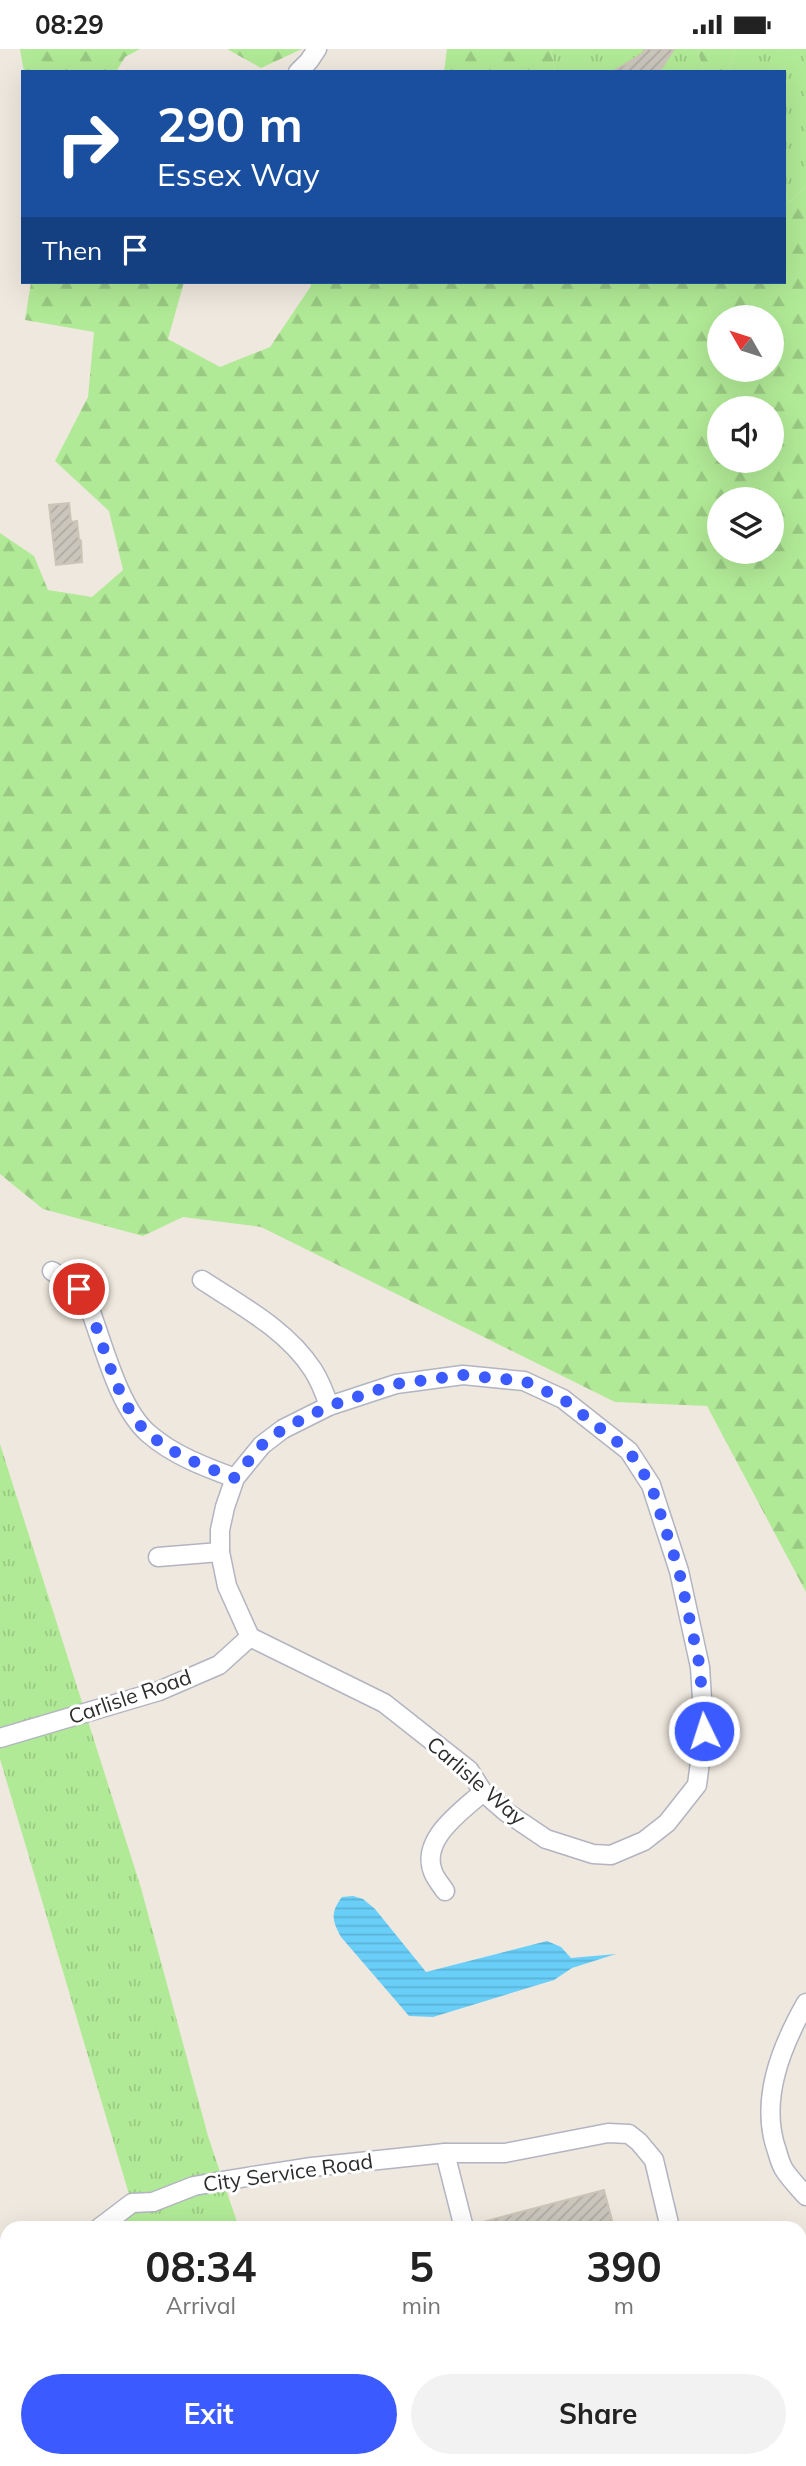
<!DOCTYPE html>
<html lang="en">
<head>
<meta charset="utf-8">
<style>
  :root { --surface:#fff; --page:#f2f2f2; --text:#222; --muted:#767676; --accent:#3b5aff }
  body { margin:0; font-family:Mulish,sans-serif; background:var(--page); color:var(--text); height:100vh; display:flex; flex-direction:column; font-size:26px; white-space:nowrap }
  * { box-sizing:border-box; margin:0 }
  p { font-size:23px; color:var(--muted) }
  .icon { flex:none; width:38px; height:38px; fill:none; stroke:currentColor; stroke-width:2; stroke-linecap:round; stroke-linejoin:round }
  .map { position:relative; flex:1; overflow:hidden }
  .details { position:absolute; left:0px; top:2172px; width:807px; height:247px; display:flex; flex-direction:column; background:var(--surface); border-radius:21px 21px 0 0; box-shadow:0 7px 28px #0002 }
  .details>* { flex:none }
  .guide { position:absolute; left:21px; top:21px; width:765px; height:214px; border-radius:0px; box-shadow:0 7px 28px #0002; background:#1a4fa0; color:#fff; overflow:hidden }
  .needle { width:46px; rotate:309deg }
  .controls { position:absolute; left:707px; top:256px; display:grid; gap:14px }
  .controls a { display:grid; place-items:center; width:77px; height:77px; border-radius:50%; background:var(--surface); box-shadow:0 7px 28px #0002; font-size:35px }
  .pin { position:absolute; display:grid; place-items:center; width:60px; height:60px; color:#fff; margin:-30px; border:4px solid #fff; border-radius:50%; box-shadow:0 2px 7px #0007 }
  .me { position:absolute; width:77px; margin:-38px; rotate:356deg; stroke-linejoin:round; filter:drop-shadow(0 0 5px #0008) }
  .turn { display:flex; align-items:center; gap:24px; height:147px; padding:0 21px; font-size:32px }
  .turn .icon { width:91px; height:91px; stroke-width:2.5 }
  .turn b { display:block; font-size:49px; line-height:60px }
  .then { display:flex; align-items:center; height:66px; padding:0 21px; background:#0003; gap:14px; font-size:26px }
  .eta { display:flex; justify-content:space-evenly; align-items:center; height:119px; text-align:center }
  .eta b { font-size:42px; font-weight:700; line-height:49px }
  .cta { display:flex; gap:14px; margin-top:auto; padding:14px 21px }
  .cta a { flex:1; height:80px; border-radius:42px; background:var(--accent); color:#fff; font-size:28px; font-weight:700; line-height:80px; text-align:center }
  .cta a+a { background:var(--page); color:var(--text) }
  .status { display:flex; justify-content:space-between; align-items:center; height:49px; padding:0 35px; background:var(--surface); direction:ltr }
  .status svg { height:19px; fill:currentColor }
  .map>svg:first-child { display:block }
</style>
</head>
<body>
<div class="status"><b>08:29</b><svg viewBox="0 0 49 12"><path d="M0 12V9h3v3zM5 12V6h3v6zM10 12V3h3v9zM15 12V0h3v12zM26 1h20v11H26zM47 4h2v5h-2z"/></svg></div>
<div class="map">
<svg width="806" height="2417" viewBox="0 0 806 2417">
  <defs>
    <pattern id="grass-tufts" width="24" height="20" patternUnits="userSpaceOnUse" patternTransform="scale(1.75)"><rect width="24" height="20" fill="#b1ea96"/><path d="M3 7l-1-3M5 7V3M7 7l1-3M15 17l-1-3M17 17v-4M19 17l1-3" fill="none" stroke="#99c982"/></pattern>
    <pattern id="forest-firs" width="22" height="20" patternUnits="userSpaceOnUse" patternTransform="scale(1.75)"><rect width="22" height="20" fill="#b1ea96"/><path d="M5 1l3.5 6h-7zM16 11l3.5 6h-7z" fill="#99c982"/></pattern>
    <pattern id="water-rules" width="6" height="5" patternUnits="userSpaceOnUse" patternTransform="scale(1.75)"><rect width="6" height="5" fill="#69cff9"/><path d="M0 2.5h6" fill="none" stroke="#5bb2d6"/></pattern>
    <pattern id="building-hatch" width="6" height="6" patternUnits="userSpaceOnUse" patternTransform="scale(1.75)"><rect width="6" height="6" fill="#cbc6bc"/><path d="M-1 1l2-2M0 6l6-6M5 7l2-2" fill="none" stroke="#afaaa2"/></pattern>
  </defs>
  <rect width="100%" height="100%" fill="#efe8de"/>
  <!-- grass -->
  <g fill="url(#grass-tufts)">
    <path d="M551 0H697L704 23H555Z"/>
    <path d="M735 0H806V136L792 152 784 150V23H728Z"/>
    <path d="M0 1395 141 1839 208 2087 239 2179H139L0 1710Z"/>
    <path d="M213 2412H316L318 2417H215Z"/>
  </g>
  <!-- forest -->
  <g fill="url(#forest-firs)" fill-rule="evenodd">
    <path d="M20 0H140L125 8 116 23H24Z"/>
    <path d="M227 0H302L261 19Z"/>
    <path d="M447 0H551L555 23H444Z"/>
    <path d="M697 0H735L728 23H704Z"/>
    <path d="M806 136V1543L707 1357 615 1353 261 1178 183 1168 143 1187 43 1160 0 1125V484L34 507 48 541 92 548 123 521 109 462 55 412 88 348 94 283 25 271 31 233H184L168 290 220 318 270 298 311 237 310 233H784V150L792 152ZM719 268H772V320H719ZM719 359H772V411H719ZM719 450H772V502H719Z"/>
    <path d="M132 2154 139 2179H108Z"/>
    <path d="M102 2412H213L215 2417H106Z"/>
  </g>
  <!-- water -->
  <path fill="url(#water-rules)" d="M353 1847 363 1850 375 1860 426 1923 547 1892 561 1898 571 1909 616 1905 572 1919 554 1931 433 1968 409 1967 341 1888C332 1871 330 1864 342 1848Z"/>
  <!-- building -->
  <g fill="url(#building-hatch)" stroke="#cbc5b7" stroke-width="2">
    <path d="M645 0H674L659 23H612L642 5Z"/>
    <path d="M69 454 71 473 77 472 79 490 81 492 82 513 56 516 49 456Z"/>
    <path d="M604 2141 614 2179H479V2174Z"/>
  </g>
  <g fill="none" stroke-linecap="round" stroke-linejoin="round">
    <defs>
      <g id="minor">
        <path d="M298 23 309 12 317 0"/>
        <path d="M52 1222 79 1240 86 1250C102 1289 117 1358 149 1385 173 1406 205 1418 235 1429"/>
        <path d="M202 1231C242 1257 287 1281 313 1321 320 1332 325 1345 329 1357"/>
        <path d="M463 1326 524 1332 563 1350 629 1402 651 1436 679 1522 700 1618 704 1682 697 1736 667 1774 644 1792 611 1806 593 1805 546 1790 506 1763 483 1743 469 1721 384 1654 250 1588 227 1537 220 1503V1481L225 1458 235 1429 262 1396 283 1380 329 1357 396 1335Z"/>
        <path d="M158 1508 220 1503"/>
        <path d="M0 1689 159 1642 219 1616 250 1588"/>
        <path d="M445 1842C441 1836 435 1829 433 1823 420 1790 462 1762 483 1743"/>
        <path d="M806 1954C781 1998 759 2052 777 2102 779 2109 781 2117 785 2122 791 2131 799 2139 806 2147"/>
        <path d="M445 2104 464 2179"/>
        <path d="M99 2179 132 2154 153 2153 194 2137 228 2131 312 2118 445 2104H505L608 2084 629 2085 639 2093 654 2111 670 2179"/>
        <path d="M0 2288 7 2278"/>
      </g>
    </defs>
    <!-- minor casing -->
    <use href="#minor" stroke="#b2b4c1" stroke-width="21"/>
    <!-- minor -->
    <use href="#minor" stroke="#fff" stroke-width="18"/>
  </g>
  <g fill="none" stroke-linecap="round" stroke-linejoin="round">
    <!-- route -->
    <path stroke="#3b5aff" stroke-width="12" stroke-dasharray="0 21.6" d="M79 1240 86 1250C102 1288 117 1359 149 1385 174 1406 205 1418 234 1429L262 1396 283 1380 329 1357 396 1335 463 1326 524 1332 563 1350 629 1402 651 1436 679 1522 700 1618 704 1682"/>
  </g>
  <g text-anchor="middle" stroke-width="6" stroke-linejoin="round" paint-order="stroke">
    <!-- street labels -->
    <g font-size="21" fill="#2d2d2d" stroke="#fff">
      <text transform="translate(130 1648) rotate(-19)" y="7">Carlisle Road</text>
      <text transform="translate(476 1732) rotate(41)" y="7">Carlisle Way</text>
      <text transform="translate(288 2124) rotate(-8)" y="7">City Service Road</text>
    </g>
  </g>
</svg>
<div class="controls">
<a><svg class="needle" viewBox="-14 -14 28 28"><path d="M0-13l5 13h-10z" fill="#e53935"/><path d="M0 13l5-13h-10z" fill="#767676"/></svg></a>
<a><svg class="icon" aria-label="sound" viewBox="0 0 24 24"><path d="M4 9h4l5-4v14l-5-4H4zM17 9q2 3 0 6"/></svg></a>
<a><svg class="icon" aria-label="layers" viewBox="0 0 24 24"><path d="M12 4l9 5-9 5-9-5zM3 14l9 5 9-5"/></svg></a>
</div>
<div class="pin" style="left:79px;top:1240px;background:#d93025"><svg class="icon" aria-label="arrive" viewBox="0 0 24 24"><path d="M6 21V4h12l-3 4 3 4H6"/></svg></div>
<svg class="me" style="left:704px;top:1682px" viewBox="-20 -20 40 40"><circle r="17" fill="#3b5aff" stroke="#fff" stroke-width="3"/><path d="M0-11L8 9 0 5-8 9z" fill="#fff"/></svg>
<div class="guide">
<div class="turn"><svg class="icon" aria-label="right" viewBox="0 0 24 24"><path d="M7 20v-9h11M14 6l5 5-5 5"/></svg><div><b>290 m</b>Essex Way</div></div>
<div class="then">Then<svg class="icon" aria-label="arrive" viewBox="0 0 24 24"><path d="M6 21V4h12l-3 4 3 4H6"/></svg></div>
</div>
<section class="details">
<div class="eta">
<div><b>08:34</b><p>Arrival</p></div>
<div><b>5</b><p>min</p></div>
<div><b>390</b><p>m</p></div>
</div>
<div class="cta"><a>Exit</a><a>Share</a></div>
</section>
</div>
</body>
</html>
